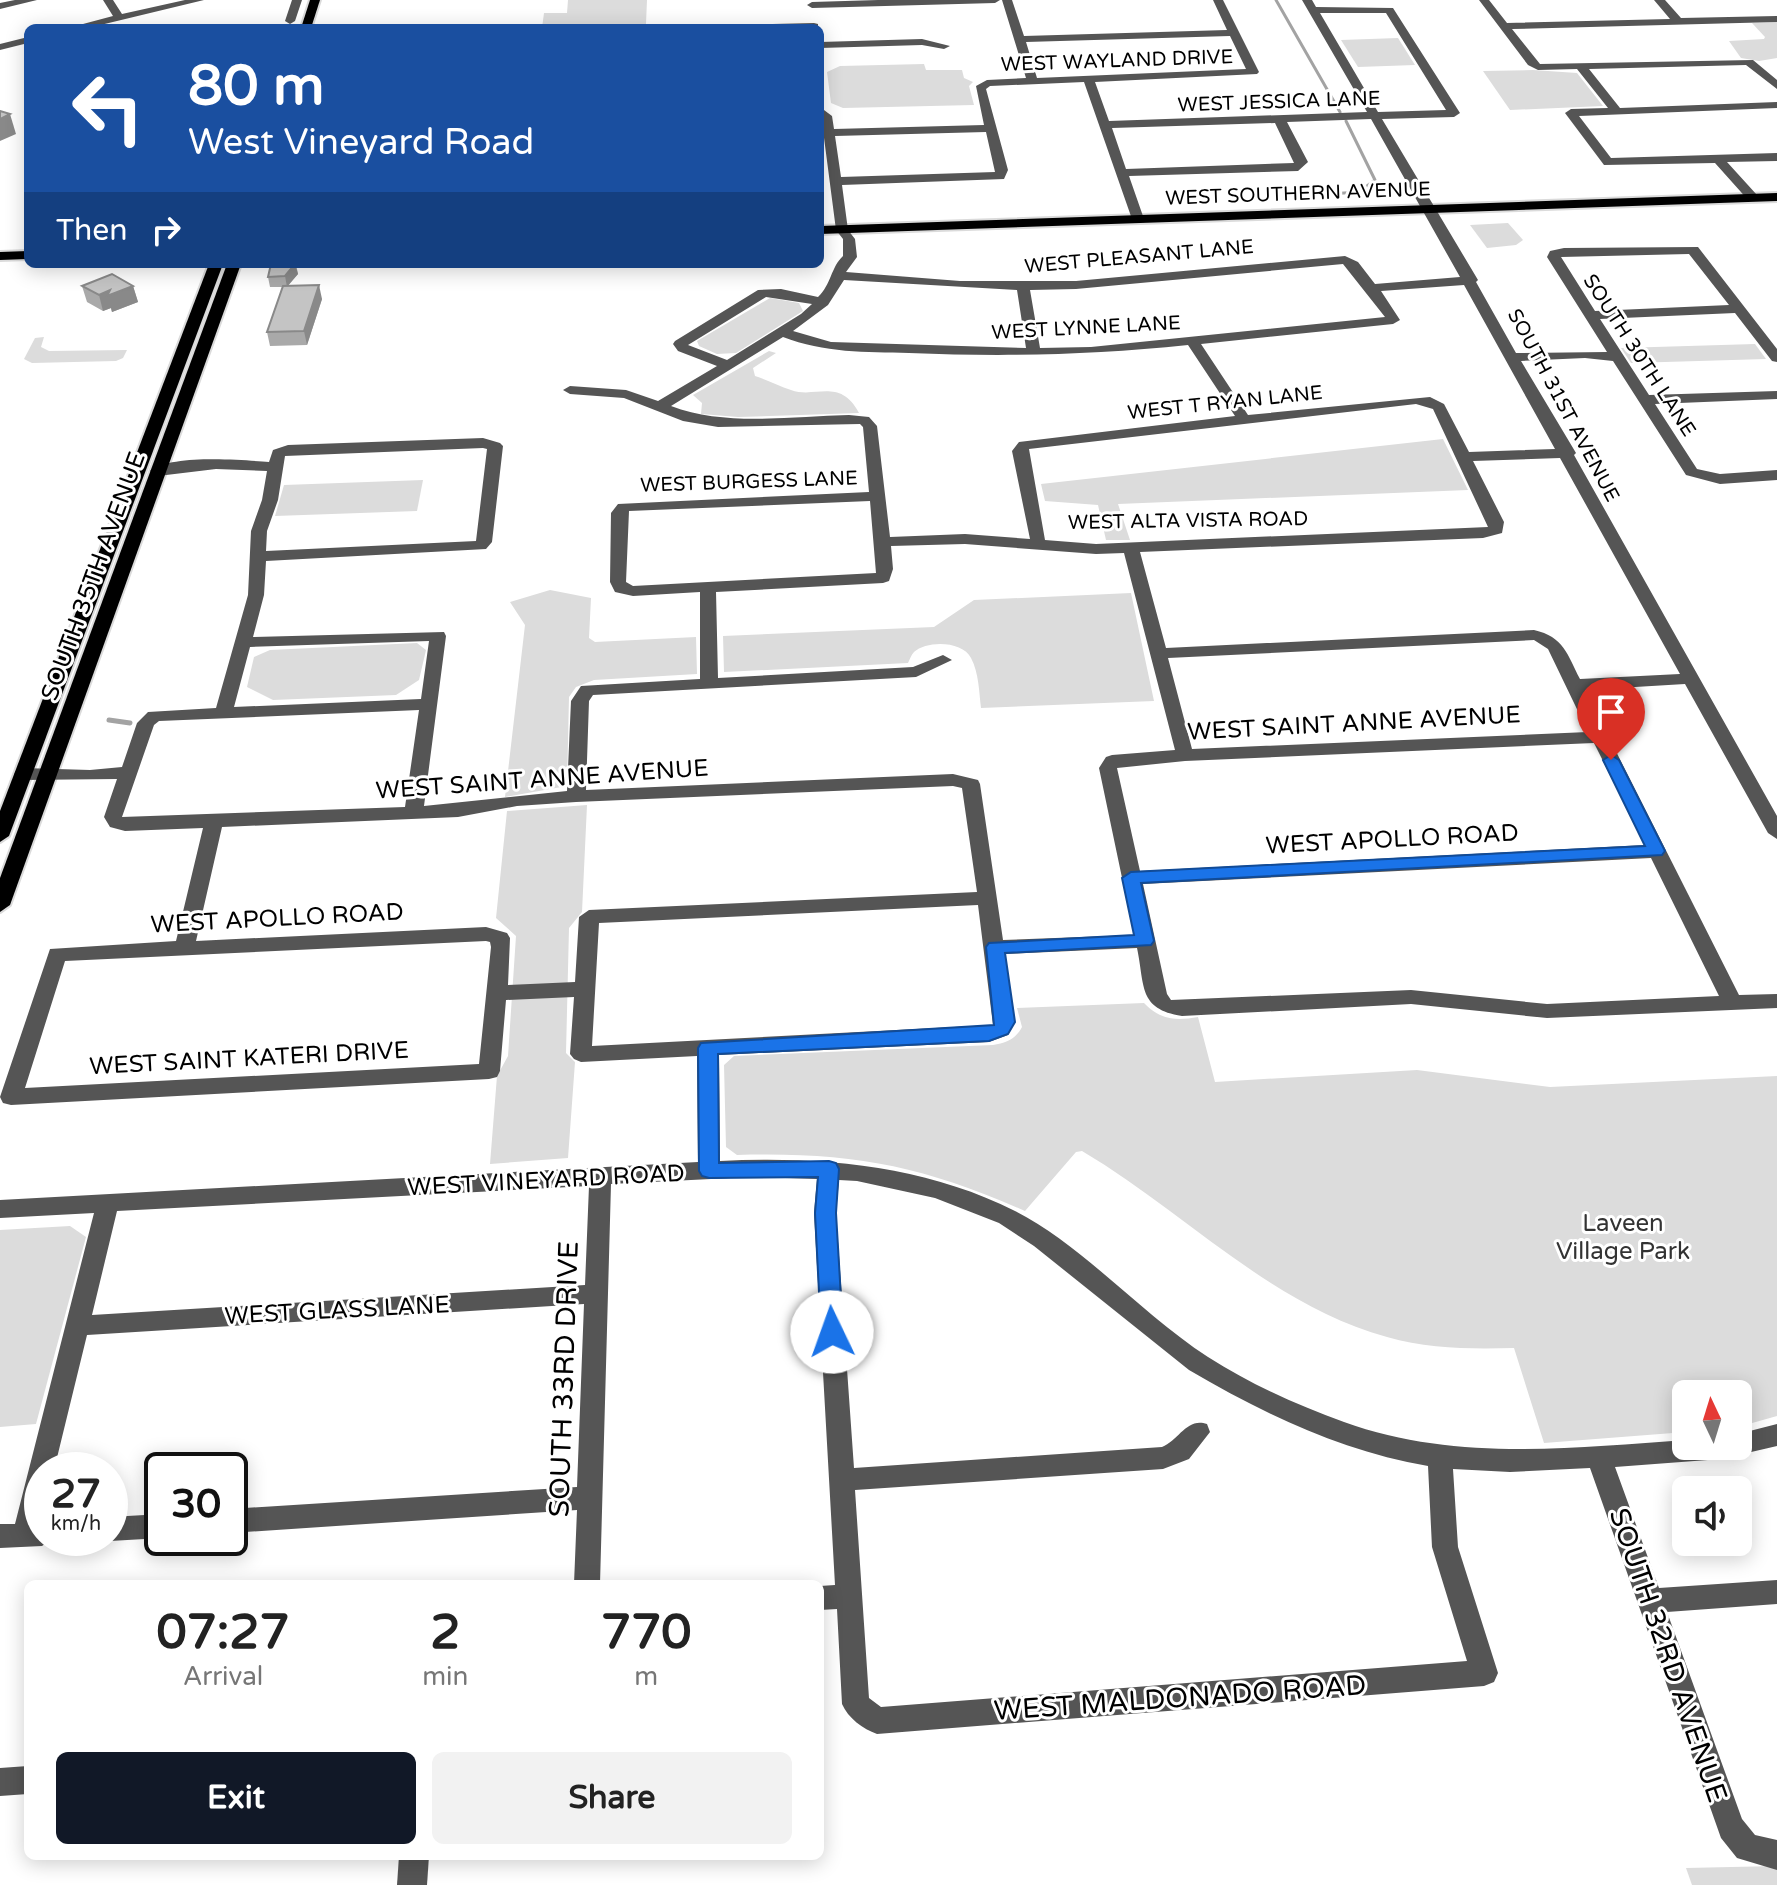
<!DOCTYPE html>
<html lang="en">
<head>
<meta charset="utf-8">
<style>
  :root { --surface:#fff; --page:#f2f2f2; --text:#222; --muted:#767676; --accent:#111827 }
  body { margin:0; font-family:"Varela Round",sans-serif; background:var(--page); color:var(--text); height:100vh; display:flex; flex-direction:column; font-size:30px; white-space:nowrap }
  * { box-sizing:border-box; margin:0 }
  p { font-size:26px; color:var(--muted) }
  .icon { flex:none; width:44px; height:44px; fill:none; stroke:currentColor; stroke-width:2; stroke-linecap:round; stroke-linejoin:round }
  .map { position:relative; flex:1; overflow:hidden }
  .drawer { position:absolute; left:24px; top:1580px; width:800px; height:280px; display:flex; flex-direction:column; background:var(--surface); border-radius:12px; box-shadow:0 4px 20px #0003 }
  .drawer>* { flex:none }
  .banner { position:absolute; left:24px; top:24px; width:800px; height:244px; border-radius:12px; box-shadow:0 4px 20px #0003; background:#1a4fa0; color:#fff; overflow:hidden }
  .needle { width:52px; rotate:356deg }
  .tools { position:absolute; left:1672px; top:1380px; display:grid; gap:16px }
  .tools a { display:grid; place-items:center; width:80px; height:80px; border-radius:12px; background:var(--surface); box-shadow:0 4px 20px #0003; font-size:40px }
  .speed { position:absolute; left:24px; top:1452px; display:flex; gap:16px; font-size:40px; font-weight:700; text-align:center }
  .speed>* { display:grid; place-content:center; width:104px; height:104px; border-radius:50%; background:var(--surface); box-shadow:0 4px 20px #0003; line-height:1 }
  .speed small { font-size:20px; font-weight:400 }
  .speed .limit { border:4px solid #111; border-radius:12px; background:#fff; color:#111 }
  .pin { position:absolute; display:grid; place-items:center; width:68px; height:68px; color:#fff; margin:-82px -34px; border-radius:50% 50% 50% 0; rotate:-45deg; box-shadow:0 0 8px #0007 }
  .pin .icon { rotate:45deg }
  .me { position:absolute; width:88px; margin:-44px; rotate:357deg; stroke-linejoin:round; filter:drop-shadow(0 0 6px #0008) }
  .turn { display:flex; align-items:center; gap:28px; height:168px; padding:0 32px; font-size:36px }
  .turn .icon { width:104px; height:104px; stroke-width:2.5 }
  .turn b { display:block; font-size:56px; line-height:68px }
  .then { display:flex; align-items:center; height:76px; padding:0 32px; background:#0003; gap:16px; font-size:30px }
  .eta { display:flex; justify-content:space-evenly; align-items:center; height:136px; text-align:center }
  .eta b { font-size:48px; font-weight:700; line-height:56px }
  .cta { display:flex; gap:16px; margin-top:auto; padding:16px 32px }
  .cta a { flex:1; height:92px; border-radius:12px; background:var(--accent); color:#fff; font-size:32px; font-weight:700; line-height:92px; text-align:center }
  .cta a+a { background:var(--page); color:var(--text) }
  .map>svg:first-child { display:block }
</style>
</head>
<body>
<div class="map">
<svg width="1777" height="1885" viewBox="0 0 1777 1885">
  <rect width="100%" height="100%" fill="#fff"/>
  <!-- green -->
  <g fill="#dcdcdc">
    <path d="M568 0H647L646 24 651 28H542L544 13H567Z"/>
    <path d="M1777 22V58L1759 61 1741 58 1729 41 1764 39 1765 37 1752 23Z"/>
    <path d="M1398 38 1415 65 1358 67 1341 40Z"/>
    <path d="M924 64 926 70H962L964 78 973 82 969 86 974 105 843 108 831 103 827 72 840 66Z"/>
    <path d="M1533 70 1577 73 1603 106 1510 110 1483 71Z"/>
    <path d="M1508 223 1523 240 1516 245 1487 248 1470 225Z"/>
    <path d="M770 298 799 303 803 311 736 353 717 354 699 346 697 341Z"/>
    <path d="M44 337 41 347 49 351 127 350 123 358 116 361 32 363 24 359 35 338Z"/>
    <path d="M1755 344 1766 359 1631 363 1621 348Z"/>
    <path d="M769 351 776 353 753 368 755 376C768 380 779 386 791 390 815 399 840 377 859 413L738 417 701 414 702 403 693 395Z"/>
    <path d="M1443 439 1468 490 1118 504 1130 540H1106L1098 505 1045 501 1041 484Z"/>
    <path d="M423 480 417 511 275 516 284 485Z"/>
    <path d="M550 590 591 598 589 638 595 642 696 637 697 674 594 680 576 687 569 697 567 786 505 797 525 625 510 602Z"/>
    <path d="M1131 593 1154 701 981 708C979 692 979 673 971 658 963 641 927 640 914 652 911 655 910 659 908 663L724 672 723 636 934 627 974 600Z"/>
    <path d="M417 643 426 650 419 680 396 695 273 700 247 687 254 657 270 650Z"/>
    <path d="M587 805 582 912 569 928 566 1053 575 1062 568 1158 490 1164 497 1076 508 1056 516 936 496 918 507 811Z"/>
    <path d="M1144 1003C1160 1020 1176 1021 1198 1017L1215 1082 1417 1070 1550 1087 1777 1076V1416L1738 1427V1394H1686V1432L1544 1443 1514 1348C1471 1349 1429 1349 1387 1337 1269 1304 1185 1212 1082 1151L1076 1152 1025 1211C920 1165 851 1152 737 1155L726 1147 724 1065 734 1056 993 1045C1006 1043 1015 1040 1022 1027L1017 1008Z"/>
    <path d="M70 1226 86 1237 36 1424 0 1427V1230Z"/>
    <path d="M1777 1866V1885H1692L1686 1868Z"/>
  </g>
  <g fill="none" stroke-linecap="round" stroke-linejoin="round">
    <!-- stream-far1 -->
    <g stroke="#a3a3a3" stroke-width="3">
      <path d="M1276 0 1340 112"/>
      <path d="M1314 195 1359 192 1375 180 1346 121"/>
    </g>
    <!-- stream -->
    <path stroke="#a3a3a3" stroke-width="5" d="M109 720 130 723"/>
    <defs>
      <g id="major">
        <path d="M310 0H320L311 28H301Z"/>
        <path d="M1777 193V201L820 234V226Z"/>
        <path d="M28 251V259L0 260V252Z"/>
        <path d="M209 264H223L9 836 0 842V811Z"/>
        <path d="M227 264H241L10 905 0 912V878Z"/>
      </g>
    </defs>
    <!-- major casing -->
    <use href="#major" stroke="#dbdbdb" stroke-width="4"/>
    <!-- minor -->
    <g fill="#555" fill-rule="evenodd">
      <path d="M15 0H37L0 9V3Z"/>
      <path d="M103 0H113L122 14 185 0H204L88 28H68L113 16Z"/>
      <path d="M292 0H302L295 21 290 24 285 21Z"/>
      <path d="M878 0H1000L995 3 812 8 807 5 812 2Z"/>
      <path d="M1002 0H1012L1024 36 1227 30 1213 0H1223L1259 72 1257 74 1095 82 1109 121 1367 112 1302 0H1312L1316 7 1393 8 1460 113 1454 117 1382 119 1478 280 1476 282 1516 353 1607 352 1547 257 1550 251 1564 248 1698 247 1777 349V362L1772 361 1735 313 1600 319 1649 395 1777 391V399L1655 404 1697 469 1720 474 1777 470V480L1720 484 1686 475 1613 361 1585 358 1521 361 1576 453 1574 455 1777 816V839L1768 833 1685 684 1585 690 1739 995 1777 994V1008L1547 1018 1411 1004 1182 1016C1138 1009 1145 986 1137 948L1005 954 1015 1022 1008 1035 989 1042 719 1055 720 1161C819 1156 924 1165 1015 1211 1082 1245 1143 1315 1208 1357 1250 1384 1297 1405 1344 1422 1455 1462 1571 1448 1686 1440V1446H1738V1434L1777 1424V1446L1721 1459 1615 1467 1659 1588 1777 1580V1604L1667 1612 1742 1819 1755 1835 1777 1840V1870L1737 1858 1721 1838 1590 1468 1510 1472 1453 1469 1458 1547 1498 1673 1494 1682 1484 1686 877 1734C863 1729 848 1718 842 1704L837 1609 820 1610V1586L835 1585 814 1213 817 1179 751 1177 611 1184 600 1584H574L577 1510 230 1533V1509L577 1487 584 1304 87 1335 54 1470H42V1538H53L42 1546 0 1548V1524H15L94 1213 0 1218V1200L698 1162 697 1056 581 1062 574 1059 570 1054 574 997 506 1000 500 1071 497 1077 489 1079 11 1105 3 1103 0 1097 50 949 176 941 203 828 125 831 110 827 104 817 117 779 23 780 14 774 23 768 90 770 122 767 137 723 148 712 216 708 248 595 251 531 262 500 267 471 216 469 158 476 150 471C171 454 242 460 269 462L273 450 288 445 483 438 500 443 503 446 492 542 486 549 266 561 264 595 253 637 444 632 446 636 424 806 567 791 571 701 581 686 700 679V592L633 596 615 592 610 582 611 513 618 504 869 492 863 427 860 424 718 427 683 421 624 398 570 394 563 390 570 386 626 390 658 401 717 366 678 351 673 344 675 341 758 290 781 289 818 297C831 285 831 267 843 256V239L836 230 820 107 832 116 834 129 984 125 976 86 987 80 1026 78ZM1320 13H1386L1446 110 1378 112ZM1230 36 1246 69 1037 78 1026 42ZM1084 82 1133 222 1144 219 1129 176 1298 171 1308 162 1287 122 1371 119 1460 277 1375 284 1358 262 1345 256 1076 281H960L846 272 857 257 855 239 848 230 842 185 1004 179 1008 170 986 89 990 86ZM1275 123 1294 163 1126 169 1112 128ZM986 132 995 172 841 177 835 136ZM1689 254 1729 305 1595 311 1561 257ZM1343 264 1385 317 1091 347 1040 348 1030 290 1076 289ZM844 280 1017 290 1026 348 831 342 793 331 828 305ZM1464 285 1555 449 1469 452 1444 404 1430 397 1248 415 1201 344 1393 324 1400 320 1381 291ZM766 297 812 304 801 314 727 360 688 345ZM783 337C824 353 866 352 909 353 1005 357 1092 355 1188 345L1235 416 1019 442 1012 451 1030 539 965 534 890 537 877 426 869 417 849 415C791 416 726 427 671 406ZM1416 404 1433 409 1488 527 1096 544 1045 540 1029 449ZM483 448 487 449 476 541 266 551 267 531 278 500 285 456ZM1560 458 1680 674 1580 679C1567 654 1564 637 1534 630L1166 648 1140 552 1483 538 1502 533 1504 522 1473 461ZM870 501 876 573 633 586 626 582 629 511ZM965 544 1096 554 1124 553 1175 750 1112 755 1106 757 1099 768 1134 935 1003 940 980 784 978 780 953 774 586 790 589 701 593 695 916 677 952 660 943 655 913 667 718 678 716 592 883 583 889 581 893 569 891 546ZM1534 640 1548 649 1588 732 1192 749 1168 658ZM429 641 421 699 234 707 250 647ZM419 710 405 807 122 817 154 725 159 721ZM1594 743 1645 845 1140 871 1117 768 1185 761ZM953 786 962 788 977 892 589 910 579 917 575 982 508 985 510 938 507 933 486 927 196 941 222 827 458 817 517 806 576 802ZM1651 858 1719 996 1547 1004 1411 990 1171 1000 1167 994 1143 884ZM978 905 993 1025 592 1046 599 923ZM486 941 490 942 491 947 479 1064 25 1088 65 961ZM839 1180 857 1181 935 1198 999 1223 1034 1246 1189 1370C1264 1414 1342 1451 1428 1466L1432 1547 1467 1661 881 1707 869 1698 855 1490 1163 1469 1189 1459 1210 1432 1207 1424C1187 1417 1179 1440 1162 1447L854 1468 836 1213ZM589 1186 585 1285 92 1315 117 1211Z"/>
      <path d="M1479 0H1489L1507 23 1670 19 1654 0H1665L1681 18 1777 16V22L1512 29 1540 64 1753 60 1777 80V89L1746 65 1589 69 1620 108 1777 102V108L1579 116 1611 158 1777 153V161L1727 162 1757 195V201H1749L1715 163 1604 165 1565 113 1571 109 1608 108 1577 69 1538 70 1528 65Z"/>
      <path d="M814 23 818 24V28H729L734 25Z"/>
      <path d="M28 37V43L0 50V44Z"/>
      <path d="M922 39 950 46 944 49 922 45 820 48V42Z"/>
      <path d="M162 1514V1538L110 1541 103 1538H110V1517Z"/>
      <path d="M28 1766V1794L0 1796V1768Z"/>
      <path d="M399 1856H429L427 1885H397Z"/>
    </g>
    <!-- major -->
    <use href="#major" fill="#000" fill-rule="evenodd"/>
  </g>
  <!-- wall -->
  <g fill="#a9a9a9">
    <path d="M271 264H296L298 274 288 285 322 299 307 345 270 346 267 332 283 287H270L268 277Z"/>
    <path d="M82 286H133L138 302 112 312 111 308 103 311 87 302Z"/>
  </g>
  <!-- shaded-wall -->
  <g fill="#898989">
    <path d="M10 114 16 134 0 141V119Z"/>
    <path d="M295 264 298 274 287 287 285 276Z"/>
    <path d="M319 285 322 299 307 345 304 331Z"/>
    <path d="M133 286 138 302 112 312 111 308 103 311 99 295 110 290Z"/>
  </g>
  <!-- building -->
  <g fill="#c4c4c4" stroke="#898989" stroke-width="2">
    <path d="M0 111 10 114 0 119Z"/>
    <path d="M271 264H295L285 276 268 277Z"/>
    <path d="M112 274 133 286 107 296 110 290 99 295 82 286Z"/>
    <path d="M319 285 304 331 267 332 283 286Z"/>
  </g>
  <!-- route -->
  <path fill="#1a73e8" stroke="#114b97" stroke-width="2" d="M1611 755 1619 760 1665 851 1662 855 1141 883 1154 941 1151 945 1005 953 1015 1022 1008 1034 989 1041 718 1054 719 1163 829 1161 836 1163 839 1169 836 1213 843 1332 840 1338 832 1341 824 1338 821 1332 815 1213 818 1177 709 1178 702 1176 699 1171 698 1048 701 1043 994 1025 986 947 989 943 1134 935 1122 878 1131 872 1645 846 1603 760Z"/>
  <g text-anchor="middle" stroke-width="6" stroke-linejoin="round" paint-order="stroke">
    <!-- far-street labels -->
    <g font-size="20" fill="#000" stroke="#fff">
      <text transform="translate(1117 60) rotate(-2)" y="7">WEST WAYLAND DRIVE</text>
      <text transform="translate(1279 101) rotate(-2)" y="7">WEST JESSICA LANE</text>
      <text transform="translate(1298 193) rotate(-2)" y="7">WEST SOUTHERN AVENUE</text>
      <text transform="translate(1139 256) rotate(-5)" y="7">WEST PLEASANT LANE</text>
      <text transform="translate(1086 327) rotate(-3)" y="7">WEST LYNNE LANE</text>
      <text transform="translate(1640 355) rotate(57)" y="7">SOUTH 30TH LANE</text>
      <text transform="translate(1225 402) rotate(-6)" y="7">WEST T RYAN LANE</text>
      <text transform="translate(1564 405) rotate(62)" y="7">SOUTH 31ST AVENUE</text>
      <text transform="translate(749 481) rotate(-2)" y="7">WEST BURGESS LANE</text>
      <text transform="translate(1188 520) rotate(-1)" y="7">WEST ALTA VISTA ROAD</text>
    </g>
    <!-- street labels -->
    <g font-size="24" fill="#000" stroke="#fff">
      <text transform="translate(93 576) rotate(-70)" y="8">SOUTH 35TH AVENUE</text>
      <text transform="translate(1354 723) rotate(-3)" y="8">WEST SAINT ANNE AVENUE</text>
      <text transform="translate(542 779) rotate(-4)" y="8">WEST SAINT ANNE AVENUE</text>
      <text transform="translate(1392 839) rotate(-3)" y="8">WEST APOLLO ROAD</text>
      <text transform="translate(277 918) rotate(-3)" y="8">WEST APOLLO ROAD</text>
      <text transform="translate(249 1058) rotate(-3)" y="8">WEST SAINT KATERI DRIVE</text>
      <text transform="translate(546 1180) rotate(-3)" y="8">WEST VINEYARD ROAD</text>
      <text transform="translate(337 1310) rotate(-3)" y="8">WEST GLASS LANE</text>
    </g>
    <!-- park labels -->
    <g font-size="24" fill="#333" stroke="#fff">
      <text x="1623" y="1231">Laveen<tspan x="1623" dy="28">Village Park</tspan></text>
    </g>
    <!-- near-street labels -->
    <g font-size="28" fill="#000" stroke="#fff">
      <text transform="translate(563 1379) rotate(-88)" y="10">SOUTH 33RD DRIVE</text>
      <text transform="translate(1669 1655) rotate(71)" y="10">SOUTH 32RD AVENUE</text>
      <text transform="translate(1180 1697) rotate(-4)" y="10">WEST MALDONADO ROAD</text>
    </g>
  </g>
</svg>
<div class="tools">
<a><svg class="needle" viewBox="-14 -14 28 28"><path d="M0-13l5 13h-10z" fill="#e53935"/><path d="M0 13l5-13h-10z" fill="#767676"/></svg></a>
<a><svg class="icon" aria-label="sound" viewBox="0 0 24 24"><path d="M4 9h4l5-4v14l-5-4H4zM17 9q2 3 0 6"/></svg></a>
</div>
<div class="speed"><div>27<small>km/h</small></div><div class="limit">30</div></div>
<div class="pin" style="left:1611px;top:760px;background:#d93025"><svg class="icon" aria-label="arrive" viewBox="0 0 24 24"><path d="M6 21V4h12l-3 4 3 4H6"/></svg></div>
<svg class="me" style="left:832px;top:1332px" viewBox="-20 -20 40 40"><circle r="19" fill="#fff"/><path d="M0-13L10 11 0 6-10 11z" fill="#1a73e8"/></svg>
<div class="banner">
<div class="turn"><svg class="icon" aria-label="left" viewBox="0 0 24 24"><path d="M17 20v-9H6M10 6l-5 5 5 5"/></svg><div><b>80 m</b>West Vineyard Road</div></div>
<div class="then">Then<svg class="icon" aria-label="right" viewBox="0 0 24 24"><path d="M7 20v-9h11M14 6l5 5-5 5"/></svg></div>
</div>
<section class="drawer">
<div class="eta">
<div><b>07:27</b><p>Arrival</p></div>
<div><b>2</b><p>min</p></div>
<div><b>770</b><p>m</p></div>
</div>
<div class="cta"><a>Exit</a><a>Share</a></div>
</section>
</div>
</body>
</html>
